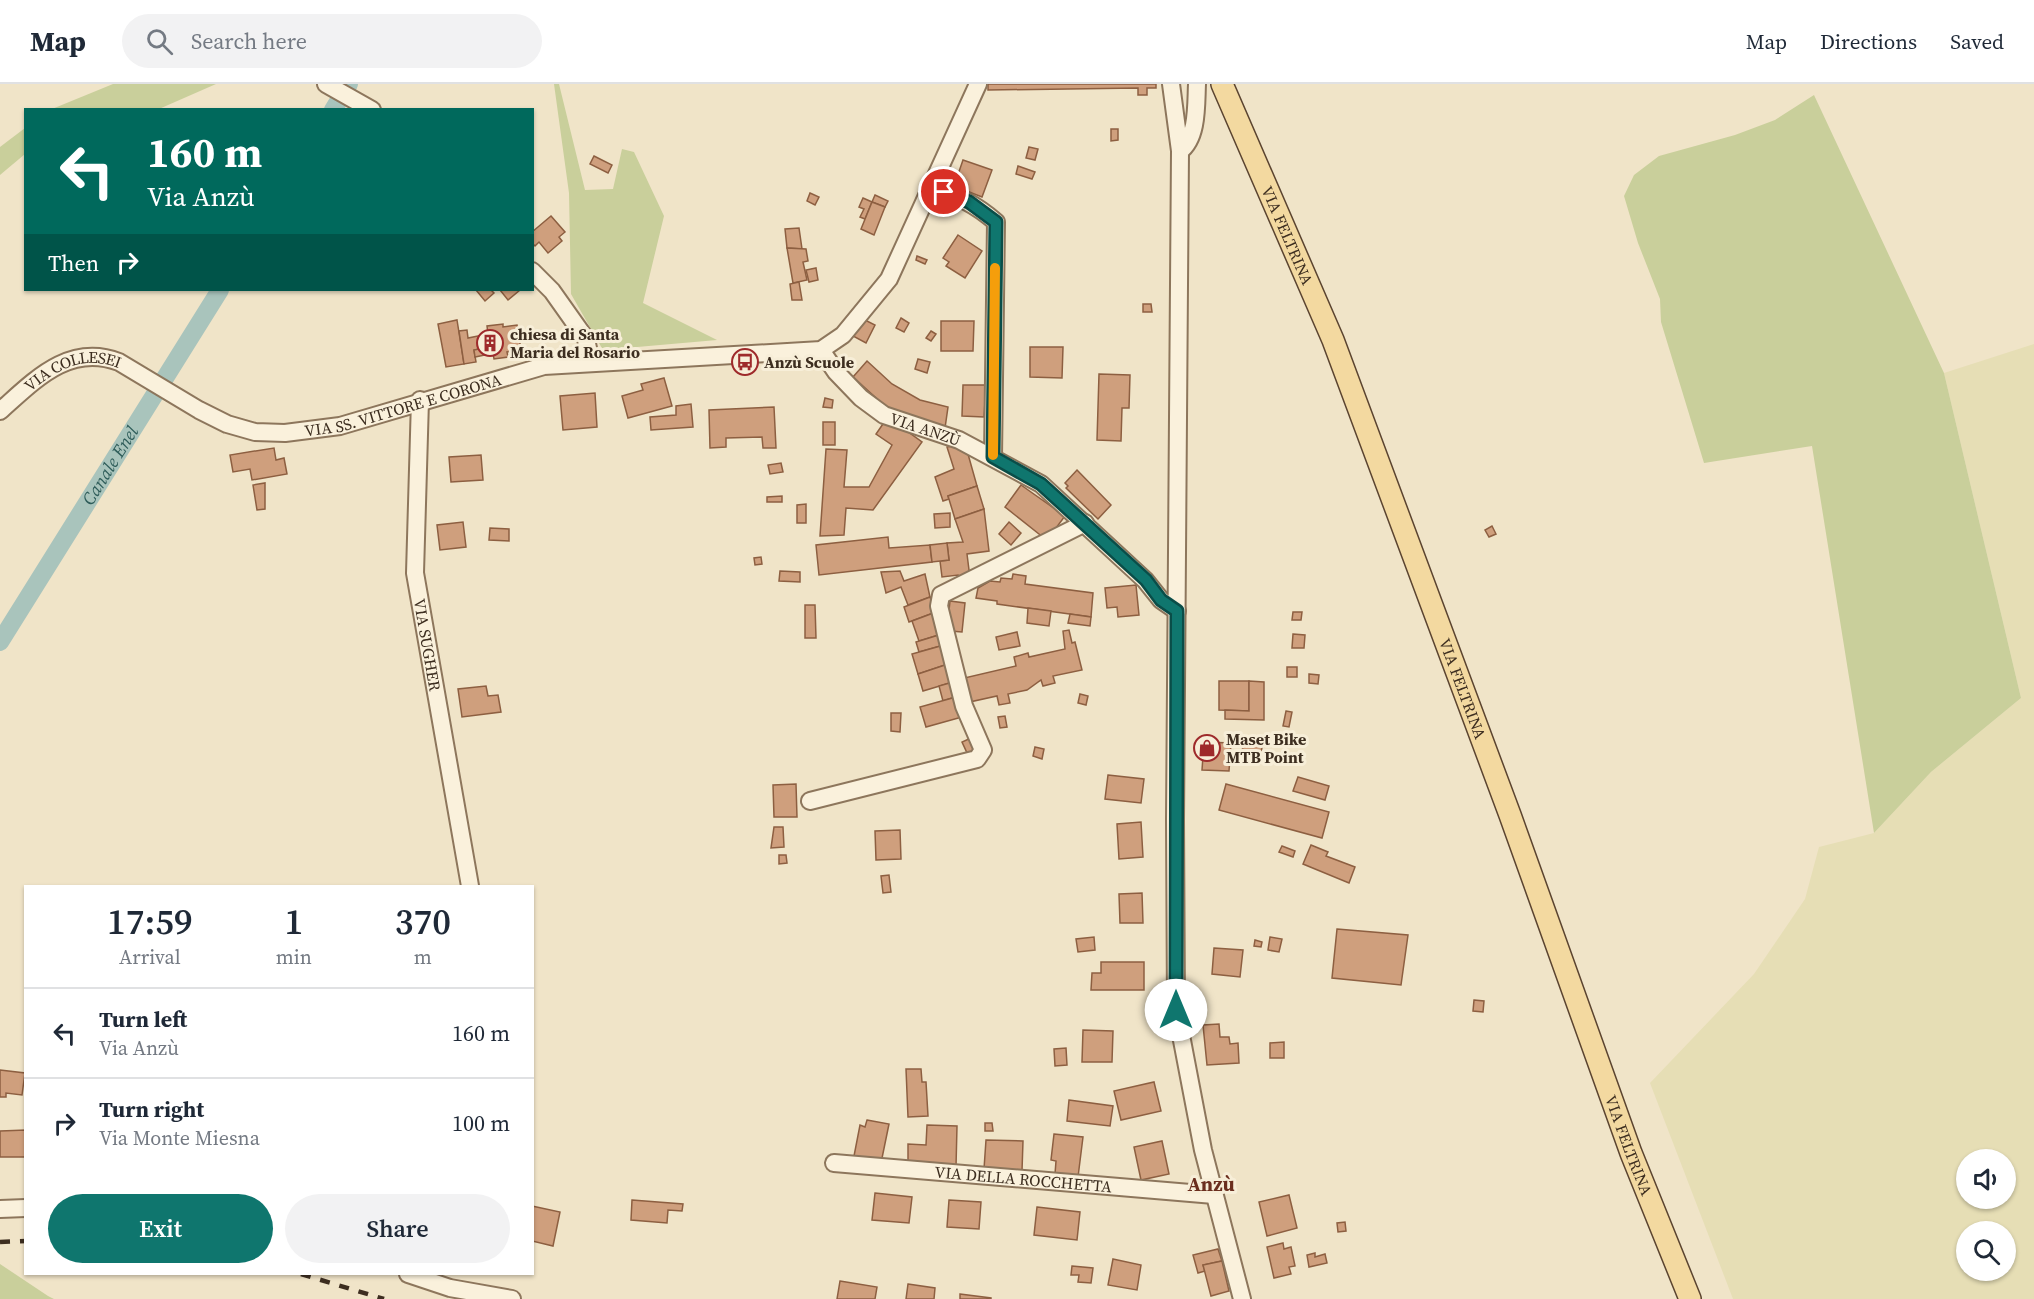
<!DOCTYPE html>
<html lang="en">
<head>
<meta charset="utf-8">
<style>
  :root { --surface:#fff; --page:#f2f2f3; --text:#1f2937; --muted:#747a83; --line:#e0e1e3; --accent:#0f766e }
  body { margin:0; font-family:"Source Serif 4",serif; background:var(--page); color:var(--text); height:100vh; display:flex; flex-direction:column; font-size:22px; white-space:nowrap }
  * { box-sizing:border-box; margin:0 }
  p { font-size:20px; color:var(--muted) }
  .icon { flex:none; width:33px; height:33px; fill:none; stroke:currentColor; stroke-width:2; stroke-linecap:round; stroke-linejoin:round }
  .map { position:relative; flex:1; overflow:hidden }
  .panel { position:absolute; left:24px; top:801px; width:510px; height:390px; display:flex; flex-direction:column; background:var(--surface); border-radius:0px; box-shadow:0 2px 4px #0004 }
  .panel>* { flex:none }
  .hud { position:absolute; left:24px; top:24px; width:510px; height:183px; border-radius:0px; box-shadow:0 2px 4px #0004; background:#00695c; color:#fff; overflow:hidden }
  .tools { position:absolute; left:1956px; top:1065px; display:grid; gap:12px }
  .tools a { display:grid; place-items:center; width:60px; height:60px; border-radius:50%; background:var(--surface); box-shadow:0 2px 4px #0004; font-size:30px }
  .pin { position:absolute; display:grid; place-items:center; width:51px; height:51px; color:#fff; margin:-26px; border:3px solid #fff; border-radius:50%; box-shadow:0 2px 6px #0007 }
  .me { position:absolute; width:66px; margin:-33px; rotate:0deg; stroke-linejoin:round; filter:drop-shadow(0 0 4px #0008) }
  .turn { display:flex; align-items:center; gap:21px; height:126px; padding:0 24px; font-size:27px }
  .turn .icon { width:78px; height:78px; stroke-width:2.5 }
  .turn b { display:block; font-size:42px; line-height:51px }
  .then { display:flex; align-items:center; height:57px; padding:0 24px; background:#0003; gap:12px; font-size:22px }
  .eta { display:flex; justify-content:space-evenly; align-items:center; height:102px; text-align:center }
  .eta b { font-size:36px; font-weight:600; line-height:42px }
  .primary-button { display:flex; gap:12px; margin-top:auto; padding:12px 24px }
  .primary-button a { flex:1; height:69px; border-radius:36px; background:var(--accent); color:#fff; font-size:24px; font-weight:600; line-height:69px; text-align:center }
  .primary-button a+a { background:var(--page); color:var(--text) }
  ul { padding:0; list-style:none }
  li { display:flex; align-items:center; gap:18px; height:90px; padding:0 24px; border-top:2px solid var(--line) }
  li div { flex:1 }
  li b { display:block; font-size:22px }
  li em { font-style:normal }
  header { display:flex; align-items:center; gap:36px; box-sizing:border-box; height:84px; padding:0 30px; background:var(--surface); border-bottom:2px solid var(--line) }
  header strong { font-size:28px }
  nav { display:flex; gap:33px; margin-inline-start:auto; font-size:21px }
  .search { width:420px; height:54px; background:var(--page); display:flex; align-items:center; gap:15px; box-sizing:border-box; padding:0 21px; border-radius:33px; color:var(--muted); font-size:22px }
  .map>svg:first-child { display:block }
</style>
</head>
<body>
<header>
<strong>Map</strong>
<div class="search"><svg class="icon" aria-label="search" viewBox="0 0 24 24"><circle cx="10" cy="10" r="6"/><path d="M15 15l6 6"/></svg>Search here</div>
<nav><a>Map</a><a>Directions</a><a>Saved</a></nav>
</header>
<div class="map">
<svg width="2034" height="1215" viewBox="0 0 2034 1215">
  <rect width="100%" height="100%" fill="#f0e4c8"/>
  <!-- farmland -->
  <path fill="#e6deb5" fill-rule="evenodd" d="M2034 260V1215H1733L1650 999 1754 890 1805 815 1819 763 1874 749 1931 688 2021 614 1944 289ZM1966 1076H2006V1114H1966ZM1966 1148H2006V1186H1966Z"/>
  <!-- green -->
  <g fill="#c9cf9b">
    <path d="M113 0H216L159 25H52Z"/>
    <path d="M554 0H559L585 106 613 105 622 65 634 68 664 132 643 219 717 256 603 266 571 210 569 109Z"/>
    <path d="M1814 11 1944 289 2021 614 1931 688 1874 749 1812 362 1704 379 1661 238 1660 215 1638 159 1624 112 1634 91 1659 72 1735 51 1775 36Z"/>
    <path d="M25 44V70L0 91V63Z"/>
    <path d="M0 1180 48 1212 54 1215H0Z"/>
  </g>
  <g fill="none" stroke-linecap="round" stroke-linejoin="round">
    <!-- canal -->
    <g stroke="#a9c4bc" stroke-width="18">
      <path d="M333 26 349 0"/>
      <path id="s1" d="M0 558 220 206"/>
    </g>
  </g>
  <!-- building -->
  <g fill="#cf9f7d" stroke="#8d5f41" stroke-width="1.5">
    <path d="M988 0H1156V4H1147V11H1138V4L988 6Z"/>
    <path d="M1111 45H1118V56L1111 57Z"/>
    <path d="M1029 63 1038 65 1035 76 1026 74Z"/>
    <path d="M594 72 612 81 608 89 590 80Z"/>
    <path d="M963 76 992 86 982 113 954 102Z"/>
    <path d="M1018 82 1035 88 1032 95 1016 90Z"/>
    <path d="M810 109 819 113 815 121 807 117Z"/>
    <path d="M875 111 888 117 885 123 872 118Z"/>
    <path d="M863 114 872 118 865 135 860 133 864 125 859 123Z"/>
    <path d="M872 118 885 123 874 151 861 145Z"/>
    <path d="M551 132 565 148 559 153 562 157 548 169 539 158 535 162 532 159V148Z"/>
    <path d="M799 144 802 165 787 164 785 145Z"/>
    <path d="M958 151 982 167 965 194 946 182 949 178 943 174Z"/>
    <path d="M787 164 806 165 808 177 803 178 807 196 793 199Z"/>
    <path d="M917 172 927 176 925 180 916 176Z"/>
    <path d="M816 184 818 196 809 198 806 186Z"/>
    <path d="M799 198 802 216H792L790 200Z"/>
    <path d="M476 206H491L494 209 485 217Z"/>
    <path d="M500 206H520L508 216Z"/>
    <path d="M1143 220H1151L1152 228H1143Z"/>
    <path d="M901 234 909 239 904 248 896 244Z"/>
    <path d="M863 235 875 241 866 259 853 252Z"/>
    <path d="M457 236 464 280 446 283 438 240Z"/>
    <path d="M941 237H974L973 267H941Z"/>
    <path d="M503 240V243L517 241 521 266 507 268 508 273 494 275 493 269 485 271 484 264 474 266 476 278 464 280 459 247 467 246 468 254 488 250 487 242Z"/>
    <path d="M931 247 936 250 931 257 926 254Z"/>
    <path d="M1030 263H1063L1062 294 1030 293Z"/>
    <path d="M484 264 485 271 475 273 474 266Z"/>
    <path d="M918 275 930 278 927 289 915 285Z"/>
    <path d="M867 277 892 300 920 316 948 323 945 344 918 337 885 322 853 293Z"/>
    <path d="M1099 290 1130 291 1129 324H1122L1121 357 1097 356Z"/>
    <path d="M664 294 672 322 628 334 622 312 643 306 641 300Z"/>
    <path d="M963 301H986L984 333 962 332Z"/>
    <path d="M595 309 597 343 563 346 560 312Z"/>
    <path d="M825 314 833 316 832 324 823 323Z"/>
    <path d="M691 320 693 343 651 346 650 333 676 331V322Z"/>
    <path d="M774 323 776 364H763L762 353 726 354V363L710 364 709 326Z"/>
    <path d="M885 337 904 345 922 358 873 426 846 424 844 451 820 452 826 365 847 366 844 403H869L892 361 876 350Z"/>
    <rect x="823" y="338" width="12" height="23"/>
    <path d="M957 361 966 363 977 402 948 412 949 415 943 417 935 393 954 385 947 363Z"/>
    <path d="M274 364 276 376 284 374 287 390 252 396 250 385 233 388 230 371Z"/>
    <path d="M481 371 483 396 451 398 449 373Z"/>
    <path d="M781 379 783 388 770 390 768 381Z"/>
    <path d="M1077 386 1111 421 1098 435 1066 404 1068 402 1065 399Z"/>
    <path d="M265 399V425L257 426 253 401Z"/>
    <path d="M1021 401 1065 432 1050 452 1044 454 1005 423Z"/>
    <path d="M977 402 984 425 955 435 948 412Z"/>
    <path d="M782 412V418H767V413Z"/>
    <path d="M806 420V439H797V421Z"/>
    <path d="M984 425 989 467 967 470 970 494 958 498V491L942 493 940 477 949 476 947 459 963 458 955 435Z"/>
    <path d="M950 429V443L935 444 934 430Z"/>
    <path d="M463 438 466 463 440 466 437 441Z"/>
    <path d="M1009 438 1021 449 1011 461 999 450Z"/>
    <path d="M1492 442 1496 450 1489 453 1485 446Z"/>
    <path d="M490 444 509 445V457L489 456Z"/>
    <path d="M888 453 889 464 930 461 932 478 819 491 816 461Z"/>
    <path d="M947 459 949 476 932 478 930 461Z"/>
    <path d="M761 473 762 480 755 481 754 474Z"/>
    <path d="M780 487 800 488V498L779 497Z"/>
    <path d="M900 487 904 497 925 490 930 513 908 521 901 503 886 509 881 488Z"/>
    <path d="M1013 490 1026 492 1025 500 1093 509 1091 533 997 520V517L976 514 978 504 990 497 1000 498 1001 494 1012 495Z"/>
    <path d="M1136 501 1139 531 1118 533 1117 523 1107 524 1105 504Z"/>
    <path d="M930 513 936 528 909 538 904 523Z"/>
    <path d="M950 517 965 519 962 548 950 547 948 536Z"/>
    <path d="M805 521H815L816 554H805Z"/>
    <path d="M1028 524 1051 527 1049 542 1027 539Z"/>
    <path d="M936 528 942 550 919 557 912 537Z"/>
    <path d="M1293 528H1302L1301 536H1292Z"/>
    <path d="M1070 530 1091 533 1090 542 1068 539Z"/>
    <path d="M1069 546 1072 559 1075 558 1082 586 1053 592 1055 599 1043 602 1041 596 1027 606 1008 610 1010 619 999 621 997 612 965 619 960 595 1016 582 1014 573 1028 569 1029 573 1065 565 1063 547Z"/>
    <path d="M1017 548 1020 562 999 566 996 553Z"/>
    <path d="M942 550 944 561 919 568 916 558Z"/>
    <path d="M1293 550 1305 551 1304 564H1292Z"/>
    <path d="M944 561 948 580 918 590 912 570Z"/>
    <path d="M948 580 953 598 923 607 918 590Z"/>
    <rect x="1287" y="583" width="10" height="10"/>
    <path d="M1309 590 1319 591 1318 600 1309 599Z"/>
    <path d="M1219 597H1249V627L1219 626Z"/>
    <path d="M1249 597 1264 598V636L1225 635V626L1249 627Z"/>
    <path d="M953 598 958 612 943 617 939 602Z"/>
    <path d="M486 602 488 612 498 611 501 628 462 633 458 605Z"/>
    <path d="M1080 610 1088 612 1086 621 1078 619Z"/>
    <path d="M956 613 962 633 926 643 920 623Z"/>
    <path d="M1286 627 1292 628 1289 643 1283 642Z"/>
    <path d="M891 629H901L900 648 891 647Z"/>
    <path d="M1005 632 1007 643 1000 644 998 633Z"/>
    <path d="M973 653 979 666 968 671 962 658Z"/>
    <path d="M1204 658 1231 659 1229 687 1202 686Z"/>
    <path d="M1243 661 1262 663 1260 680 1241 678Z"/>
    <path d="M1035 663 1044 665 1042 675 1033 672Z"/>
    <path d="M1108 691 1144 695 1141 719 1105 715Z"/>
    <path d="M1298 693 1329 702 1325 716 1293 707Z"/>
    <path d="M796 700 797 733H774L773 701Z"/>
    <path d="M1226 700 1329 728 1322 754 1219 726Z"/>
    <path d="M1141 738 1143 773 1119 775 1117 740Z"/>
    <path d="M774 743H783L784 763 771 764Z"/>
    <path d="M900 746 901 775 876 776 875 747Z"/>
    <path d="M1311 761 1328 768 1326 772 1355 783 1349 799 1303 780Z"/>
    <path d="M1282 762 1295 767 1293 773 1279 768Z"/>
    <path d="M779 771H786L787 779 779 780Z"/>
    <path d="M889 791 891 808 883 809 881 792Z"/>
    <path d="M1142 809 1143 839H1120L1119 810Z"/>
    <path d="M1337 845 1408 851 1401 901 1332 894Z"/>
    <path d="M1094 853 1095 866 1078 868 1076 855Z"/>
    <path d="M1270 853 1282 855 1279 868 1268 866Z"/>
    <path d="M1255 856 1262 858 1261 863 1254 862Z"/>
    <path d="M1214 864 1243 866 1240 893 1212 890Z"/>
    <path d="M1101 878H1144V906H1091L1092 889H1101Z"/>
    <path d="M1474 916 1484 917 1483 928 1473 927Z"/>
    <path d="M1219 940 1220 953H1229L1230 960 1238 959 1239 979 1207 981 1203 941Z"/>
    <path d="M1083 946 1113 947 1112 978H1082Z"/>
    <path d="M1284 958V974H1270V959Z"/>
    <path d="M1066 964 1067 981 1055 982 1054 965Z"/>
    <path d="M906 985H921L922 998H926L928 1032 908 1033Z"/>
    <path d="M0 986 25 989 22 1011 6 1009V1013H0Z"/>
    <path d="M1154 998 1161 1027 1121 1036 1114 1007Z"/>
    <path d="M1069 1016 1113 1022 1110 1042 1067 1037Z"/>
    <path d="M867 1036 889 1040 881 1079 854 1072 860 1041 865 1043Z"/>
    <path d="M985 1039H992L993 1047H985Z"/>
    <path d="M927 1041 957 1042 956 1083 908 1082V1060L926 1061Z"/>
    <path d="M26 1046V1073H0V1047Z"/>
    <path d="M1054 1050 1083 1053 1078 1093 1055 1090 1056 1077 1051 1076Z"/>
    <path d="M986 1056 1023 1057 1022 1087 984 1085Z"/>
    <path d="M1162 1057 1169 1090 1141 1096 1134 1063Z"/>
    <path d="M875 1109 912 1113 909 1139 872 1136Z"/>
    <path d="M1289 1111 1297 1144 1267 1152 1259 1118Z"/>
    <path d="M632 1116 683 1120 682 1127 668 1126 667 1139 631 1136Z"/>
    <path d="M949 1116 981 1118 979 1145 947 1143Z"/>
    <path d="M532 1122 560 1128 553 1162 532 1157Z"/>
    <path d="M1037 1123 1080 1128 1077 1156 1034 1151Z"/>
    <path d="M1345 1138 1346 1147 1338 1148 1337 1139Z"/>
    <path d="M1283 1159 1284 1165 1291 1163 1295 1182 1289 1183 1291 1190 1274 1194 1267 1163Z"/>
    <path d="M1218 1165 1222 1177 1203 1181 1205 1187 1198 1189 1193 1171Z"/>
    <path d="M1315 1169V1173L1325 1170 1327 1179 1309 1183 1307 1171Z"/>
    <path d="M1113 1175 1141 1181 1137 1206 1108 1201Z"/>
    <path d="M1222 1177 1229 1207 1211 1212 1203 1181Z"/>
    <path d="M1072 1182 1093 1184 1091 1199 1078 1198 1079 1191H1071Z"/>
    <path d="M840 1197 877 1203 875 1215H837Z"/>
    <path d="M908 1200 935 1204 934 1215H906Z"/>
    <path d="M960 1210 991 1214V1215H960Z"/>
  </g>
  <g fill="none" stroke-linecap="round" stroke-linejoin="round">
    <defs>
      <g id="minor">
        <path d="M326 0 372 26"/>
        <path d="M1171 0 1180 67 1175 736 1176 925 1203 1066 1242 1215"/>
        <path d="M1180 67C1198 54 1196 20 1197 0"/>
        <path d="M932 105C958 111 976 121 996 138L993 373"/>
        <path d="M532 187 552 207 586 255 591 278"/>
        <path id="s2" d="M821 266 836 288 861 314 884 331 959 356 1041 400 1145 496 1161 516 1177 527"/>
        <path id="s3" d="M420 316 415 489 470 802"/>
        <path id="s4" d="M0 327C35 296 69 259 119 278L199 326 227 340 255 348 285 349 340 342 544 282 821 266 843 251 889 195 978 0"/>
        <path d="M810 717 977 675 983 666 964 622 939 522 941 511 1085 439"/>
        <path id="s5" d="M834 1079 1214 1111"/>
        <path d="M0 1125 26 1124"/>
        <path d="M408 1190 450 1204 512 1215"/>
      </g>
      <g id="major">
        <path id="s6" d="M1222 0 1333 256 1510 731 1631 1069 1690 1215"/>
      </g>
    </defs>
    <!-- minor casing -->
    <use href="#minor" stroke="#8d765c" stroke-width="20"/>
    <!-- major casing -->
    <use href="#major" stroke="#5b4430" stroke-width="24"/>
    <!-- minor -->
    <use href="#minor" stroke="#faf1dc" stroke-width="16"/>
    <!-- major -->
    <use href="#major" stroke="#f3d9a0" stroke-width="21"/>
    <!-- rail -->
    <g stroke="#3d2e20" stroke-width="4.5" stroke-dasharray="10 10" stroke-linecap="butt">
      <path d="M0 1158 26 1157"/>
      <path d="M301 1190 384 1215"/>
    </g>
  </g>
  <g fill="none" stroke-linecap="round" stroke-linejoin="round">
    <defs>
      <path id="route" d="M944 108 969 118 996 138 993 373 1041 400 1146 496 1161 516 1177 527 1176 926"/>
    </defs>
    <!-- route casing -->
    <use href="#route" stroke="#0a4d48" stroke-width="15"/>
    <!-- route -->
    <use href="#route" stroke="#0f766e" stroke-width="10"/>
    <!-- slow -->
    <path stroke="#f59e0b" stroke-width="10" d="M993 371 995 184"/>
  </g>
  <!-- icons -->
  <defs>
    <symbol id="building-ring" viewBox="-11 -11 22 22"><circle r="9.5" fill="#f7eed8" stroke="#9e2a2b" stroke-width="1.5"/><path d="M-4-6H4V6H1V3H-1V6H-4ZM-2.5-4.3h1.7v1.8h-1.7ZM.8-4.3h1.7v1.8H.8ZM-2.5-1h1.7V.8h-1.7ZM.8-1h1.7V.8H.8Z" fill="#9e2a2b"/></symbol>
    <symbol id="bus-ring" viewBox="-11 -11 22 22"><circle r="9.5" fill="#f7eed8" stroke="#9e2a2b" stroke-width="1.5"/><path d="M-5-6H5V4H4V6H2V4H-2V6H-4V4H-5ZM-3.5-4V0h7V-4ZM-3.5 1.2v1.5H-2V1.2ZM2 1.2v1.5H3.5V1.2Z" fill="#9e2a2b"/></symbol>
    <symbol id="shop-ring" viewBox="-11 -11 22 22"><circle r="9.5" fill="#f7eed8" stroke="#9e2a2b" stroke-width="1.5"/><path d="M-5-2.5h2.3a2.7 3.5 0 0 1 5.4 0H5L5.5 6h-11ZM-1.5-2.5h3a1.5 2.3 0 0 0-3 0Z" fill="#9e2a2b"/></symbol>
  </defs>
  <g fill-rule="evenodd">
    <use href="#building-ring" x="475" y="244" width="30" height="30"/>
    <use href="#bus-ring" x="730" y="263" width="30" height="30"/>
    <use href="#shop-ring" x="1192" y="649" width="30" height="30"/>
  </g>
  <g text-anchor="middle" stroke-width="6" stroke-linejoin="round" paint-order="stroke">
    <!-- street labels -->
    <g font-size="16" fill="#3d2e20" stroke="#f7eed8">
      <text dy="6" stroke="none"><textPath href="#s6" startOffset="165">VIA FELTRINA</textPath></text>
      <text dy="6" stroke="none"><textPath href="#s4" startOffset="87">VIA COLLESEI</textPath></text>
      <text dy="6" stroke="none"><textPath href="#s4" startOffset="442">VIA SS. VITTORE E CORONA</textPath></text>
      <text dy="6" stroke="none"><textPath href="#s2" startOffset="135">VIA ANZÙ</textPath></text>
      <text dy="6" stroke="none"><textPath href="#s3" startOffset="246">VIA SUGHER</textPath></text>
      <text dy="6" stroke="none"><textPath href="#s6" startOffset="651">VIA FELTRINA</textPath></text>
      <text dy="6" stroke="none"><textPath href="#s6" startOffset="1137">VIA FELTRINA</textPath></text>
      <text dy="6" stroke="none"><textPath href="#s5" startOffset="190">VIA DELLA ROCCHETTA</textPath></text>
    </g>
    <!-- poi labels -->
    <g font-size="16" font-weight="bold" fill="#3d2e20" stroke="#f7eed8" text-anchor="start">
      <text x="510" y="256">chiesa di Santa<tspan x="510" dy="18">Maria del Rosario</tspan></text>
      <text x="764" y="284">Anzù Scuole</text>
      <text x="1226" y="661">Maset Bike<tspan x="1226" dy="18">MTB Point</tspan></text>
    </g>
    <!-- water labels -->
    <g font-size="18" font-style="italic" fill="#2f5d5a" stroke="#f7eed8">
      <text dy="6" stroke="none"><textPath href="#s1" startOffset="208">Canale Enel</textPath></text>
    </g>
    <!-- quarter labels -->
    <g font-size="20" font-weight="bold" fill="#6b2e1e" stroke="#f7eed8">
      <text x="1211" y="1107">Anzù</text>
    </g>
  </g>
</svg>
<div class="tools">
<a><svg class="icon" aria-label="sound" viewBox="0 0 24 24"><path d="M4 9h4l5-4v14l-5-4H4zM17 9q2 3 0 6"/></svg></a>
<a><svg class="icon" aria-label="search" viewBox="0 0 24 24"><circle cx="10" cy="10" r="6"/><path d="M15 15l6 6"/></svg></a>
</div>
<div class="pin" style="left:944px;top:108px;background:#d93025"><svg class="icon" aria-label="arrive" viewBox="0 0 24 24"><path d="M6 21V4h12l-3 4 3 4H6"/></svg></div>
<svg class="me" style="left:1176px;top:926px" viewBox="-20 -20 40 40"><circle r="19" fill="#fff"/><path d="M0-13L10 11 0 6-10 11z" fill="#0f766e"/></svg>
<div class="hud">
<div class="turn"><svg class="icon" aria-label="left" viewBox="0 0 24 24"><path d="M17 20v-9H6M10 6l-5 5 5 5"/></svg><div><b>160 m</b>Via Anzù</div></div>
<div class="then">Then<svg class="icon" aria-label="right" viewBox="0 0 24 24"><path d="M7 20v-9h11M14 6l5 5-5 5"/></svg></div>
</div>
<section class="panel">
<div class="eta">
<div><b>17:59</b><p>Arrival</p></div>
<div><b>1</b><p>min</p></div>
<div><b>370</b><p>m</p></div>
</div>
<ul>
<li><svg class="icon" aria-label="left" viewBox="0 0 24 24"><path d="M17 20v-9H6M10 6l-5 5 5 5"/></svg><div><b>Turn left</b><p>Via Anzù</p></div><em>160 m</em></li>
<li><svg class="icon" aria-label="right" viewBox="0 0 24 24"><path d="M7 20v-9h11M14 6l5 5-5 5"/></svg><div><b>Turn right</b><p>Via Monte Miesna</p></div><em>100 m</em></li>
</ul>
<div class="primary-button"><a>Exit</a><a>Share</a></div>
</section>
</div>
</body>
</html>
